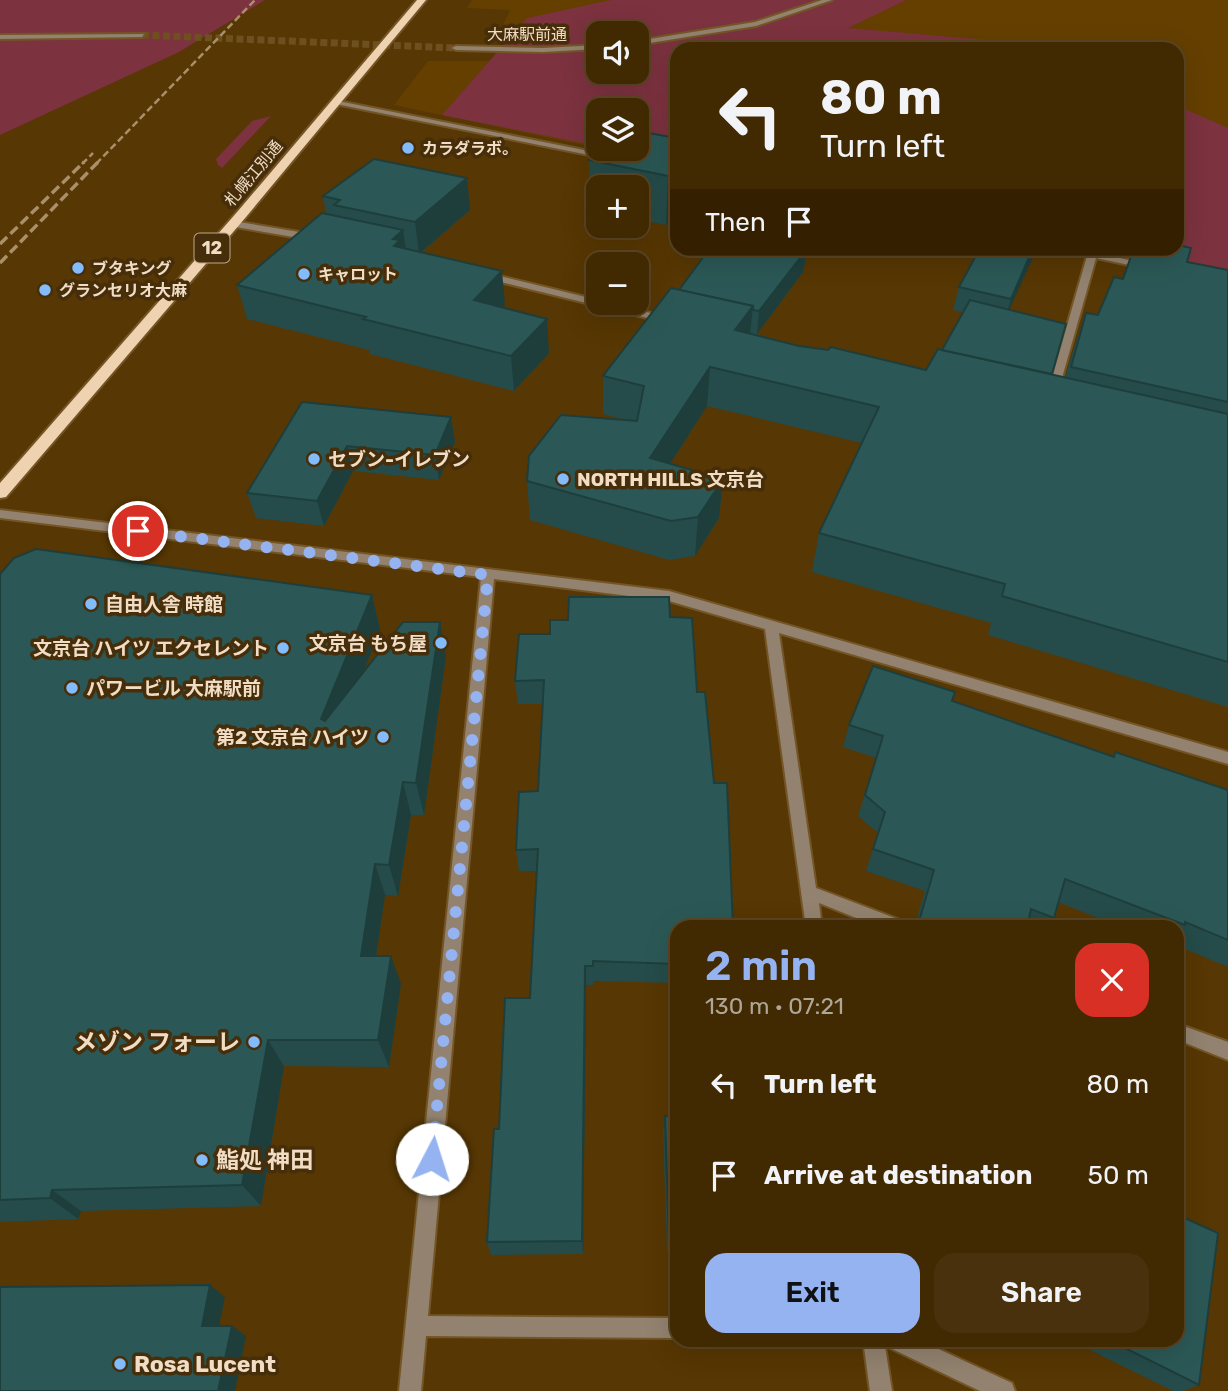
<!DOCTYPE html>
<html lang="en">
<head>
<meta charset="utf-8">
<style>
  :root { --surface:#412902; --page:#48310c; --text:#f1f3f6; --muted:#aea699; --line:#5a4524; --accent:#95b2f1 }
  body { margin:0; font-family:Rubik,"Noto Sans JP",sans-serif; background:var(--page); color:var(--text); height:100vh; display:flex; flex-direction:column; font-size:26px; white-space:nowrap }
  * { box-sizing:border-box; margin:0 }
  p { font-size:23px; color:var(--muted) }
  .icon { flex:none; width:38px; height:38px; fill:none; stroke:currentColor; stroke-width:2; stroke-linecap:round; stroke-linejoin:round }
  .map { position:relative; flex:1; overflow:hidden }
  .panel { position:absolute; left:670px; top:920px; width:514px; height:427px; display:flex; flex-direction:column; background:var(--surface); border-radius:21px; box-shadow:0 7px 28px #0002,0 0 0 2px var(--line) }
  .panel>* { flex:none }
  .top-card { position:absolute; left:670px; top:42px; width:514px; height:214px; border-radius:21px; box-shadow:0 7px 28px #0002,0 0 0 2px var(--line); background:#412902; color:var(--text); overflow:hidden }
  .buttons { position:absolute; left:586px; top:21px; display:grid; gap:14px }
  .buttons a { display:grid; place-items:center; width:63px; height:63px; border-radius:14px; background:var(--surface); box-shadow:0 7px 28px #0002,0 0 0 2px var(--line); font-size:35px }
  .pin { position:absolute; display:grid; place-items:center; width:60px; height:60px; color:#fff; margin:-30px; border:4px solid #fff; border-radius:50%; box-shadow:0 2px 7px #0007 }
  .me { position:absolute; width:77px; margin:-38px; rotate:5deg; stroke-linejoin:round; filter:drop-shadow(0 0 5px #0008) }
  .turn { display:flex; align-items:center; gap:24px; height:147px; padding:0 35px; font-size:32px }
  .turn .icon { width:91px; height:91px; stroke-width:2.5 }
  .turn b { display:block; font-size:49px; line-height:60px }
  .then { display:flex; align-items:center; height:66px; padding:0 35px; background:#0003; gap:14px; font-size:26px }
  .round { display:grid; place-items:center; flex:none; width:74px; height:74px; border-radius:21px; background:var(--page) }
  .head { display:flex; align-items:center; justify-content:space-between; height:119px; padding:0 35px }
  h1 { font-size:42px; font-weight:600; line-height:52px; color:var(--accent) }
  .action { display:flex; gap:14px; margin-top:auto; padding:14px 35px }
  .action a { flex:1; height:80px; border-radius:21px; background:var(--accent); color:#111; font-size:28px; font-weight:600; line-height:80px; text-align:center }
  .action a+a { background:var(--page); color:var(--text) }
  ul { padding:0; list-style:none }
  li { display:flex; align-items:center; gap:21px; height:91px; padding:0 35px }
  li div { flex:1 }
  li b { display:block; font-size:26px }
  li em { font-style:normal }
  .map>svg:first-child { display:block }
</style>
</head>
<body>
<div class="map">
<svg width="1228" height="1391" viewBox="0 0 1228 1391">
  <rect width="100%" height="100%" fill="#573703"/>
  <!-- built -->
  <g fill="#643f00">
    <path d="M472 0H778L603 33 570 35 499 34 510 10 467 8Z"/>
    <path d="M866 0H1228V279L1081 249 1178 248V49H705Z"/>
    <path d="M428 61H571L598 72H637L677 165 600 149H637V110H598V148L394 105Z"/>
  </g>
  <!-- green -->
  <g fill="#7c323f" fill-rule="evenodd">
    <path d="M0 0H265L179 52 0 135Z"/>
    <path d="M611 0H906L848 28 1035 44 1046 49H677V162L637 149V110H598V146L442 115 527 18ZM598 33H637V72H598Z"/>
    <path d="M1178 106 1228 128V272L1112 249 1178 248Z"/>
    <path d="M271 116 222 168 218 165 216 159 252 121Z"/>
  </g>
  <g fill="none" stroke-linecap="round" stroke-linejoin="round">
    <!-- tertiary-tunnel -->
    <path stroke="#6e5020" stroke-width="7" stroke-dasharray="7 3.5" stroke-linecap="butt" d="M142 35 456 48"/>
    <defs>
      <g id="minor">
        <path d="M333 100 614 156 618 158 614 160 336 104H333Z"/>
        <path d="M233 221 317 235 322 238 317 241 230 226V222Z"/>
        <path d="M1059 248H1078L1153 266 1148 269 1096 258 1058 392 1053 395 1048 392 1087 256Z"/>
        <path d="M487 273 598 300V303H609L672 318 673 320 668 323 484 278V274Z"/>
        <path d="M0 510 669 591 1228 752V764L779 633 816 888 908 923 910 928H881L819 903 822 928H806L765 629 669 601 494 579 428 1316 677 1318V1338L426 1336 421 1391H399L481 577 0 518Z"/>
        <path d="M1178 1024 1228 1042V1060L1178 1040Z"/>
        <path d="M863 1340H884L892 1391H870Z"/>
        <path d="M885 1340H919L1012 1383 1015 1391H980L888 1347Z"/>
      </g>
      <g id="tertiary">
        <path d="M822 0H832L756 26 637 45V41L755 22Z"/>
        <path d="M144 34 142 37 0 39V35Z"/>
        <path d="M598 45V49L543 52 456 50 452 48 456 46 543 48Z"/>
      </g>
      <path id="trunk" d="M417 0H426L246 217 6 497 0 498V483L238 211Z"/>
    </defs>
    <!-- minor casing -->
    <use href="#minor" stroke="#735526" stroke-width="4"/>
    <!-- tertiary casing -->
    <use href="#tertiary" stroke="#735526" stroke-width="4"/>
    <!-- trunk casing -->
    <use href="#trunk" stroke="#735526" stroke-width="4"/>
    <!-- minor -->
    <use href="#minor" fill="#92826f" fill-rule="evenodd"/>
    <!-- tertiary -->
    <use href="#tertiary" fill="#92826f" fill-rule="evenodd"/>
    <!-- trunk -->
    <use href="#trunk" fill="#efd2b0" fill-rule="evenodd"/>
    <!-- rail-far1 -->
    <g stroke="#a98f6a" stroke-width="2.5" stroke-dasharray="7 3.5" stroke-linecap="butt">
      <path d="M82 164 93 153"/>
      <path d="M96 164 255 0"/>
    </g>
    <!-- rail -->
    <g stroke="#a98f6a" stroke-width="3.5" stroke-dasharray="10 4.5" stroke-linecap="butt">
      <path d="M0 244 84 162"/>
      <path d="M0 263 98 162"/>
    </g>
  </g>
  <!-- wall -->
  <g fill="#254c4a">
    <path d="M677 138 666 225 637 219V187H598V211L590 209 589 160Z"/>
    <path d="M323 196 470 210 422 252 505 305 502 307 549 353 514 391 370 354 369 350 247 319 237 285 326 214Z"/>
    <path d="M711 248H812L806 257 803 272 757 334 799 346 926 370 942 350 963 312 953 310 959 287 980 248H1036L1009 310 1052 374 1065 377 1073 351 1086 313 1098 315 1122 279 1134 248 1187 262 1228 270V707L988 635 991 623 812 572 819 533 862 443 707 406 670 464 723 479 719 518 695 556 669 560 530 520 527 481 626 420 603 414V376L679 290Z"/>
    <path d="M302 402 451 417 455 442 439 480 353 471 324 526 256 518 247 493Z"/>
    <path d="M0 574 372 595 380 630 363 673 440 622 446 656 424 815H411L398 896 385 895 376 956 401 984 389 1067 284 1066 261 1206 81 1211 78 1219 0 1222Z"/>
    <path d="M519 634 677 928V983L594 981 593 985H586L583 1254 491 1255 487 1242 499 1129 530 998 537 871H519L516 850 538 791 543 704H518L515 681Z"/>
    <path d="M952 701 1113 756 1115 752 1228 790V967L1178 946V928H1123L1058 902 1054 918 1048 928H914L925 891 866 871 878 833 858 816 876 758 843 747 849 725Z"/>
    <path d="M665 1116H677V1252H667L663 1133Z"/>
    <path d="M1074 1340H1178L1199 1385 1183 1391H1173L1074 1342Z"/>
  </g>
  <!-- shaded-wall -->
  <g fill="#1e3e3c">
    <path d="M677 167V214L666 225 668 176Z"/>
    <path d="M467 178 470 210 419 254 415 222Z"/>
    <path d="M403 230 408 264 399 279 393 239Z"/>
    <path d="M798 248H812L806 257 803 272 757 334 759 311Z"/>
    <path d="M1033 248H1036L1035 253 1004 322 1011 299Z"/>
    <path d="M502 271 505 305 478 334 474 300Z"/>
    <path d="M753 306 749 344 735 330Z"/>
    <path d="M547 319 549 353 514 391 511 356Z"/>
    <path d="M710 367 707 406 649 497 650 458Z"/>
    <path d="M451 417 455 442 439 480 435 455Z"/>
    <path d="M347 446 353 471 324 526 317 501Z"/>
    <path d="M723 479 719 518 695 556 698 517Z"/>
    <path d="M372 595 380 630 332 752 321 719Z"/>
    <path d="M440 622 446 656 424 815 416 783Z"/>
    <path d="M403 782 411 815 398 896 389 865Z"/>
    <path d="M375 864 385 895 372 984 361 956Z"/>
    <path d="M391 956 401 984 389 1067 378 1040Z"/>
    <path d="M585 966 586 985 583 1254 582 1241Z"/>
    <path d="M268 1040 284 1066 261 1206 242 1185Z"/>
    <path d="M52 1190 81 1211 78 1219 50 1198Z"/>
    <path d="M210 1285 225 1297 217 1336 202 1326Z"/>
    <path d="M232 1326 246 1336 235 1391H218Z"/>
  </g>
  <!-- building -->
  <g fill="#2b5856" stroke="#1e3e3c" stroke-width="2">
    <path d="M637 131 677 138V167L668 176 589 160 601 149H637Z"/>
    <path d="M374 159 467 178 415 222 334 205 340 200 323 196Z"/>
    <path d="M322 213 403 230 393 239 400 240 394 246 502 271 474 300 547 319 511 356 363 319 366 317 237 285Z"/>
    <path d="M1178 245 1191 248 1187 262 1228 270V402L1071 367 1086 313 1098 315 1114 277 1123 279 1134 248H1178Z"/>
    <path d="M710 248H803L807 249 759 311 753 310V306L679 290Z"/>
    <path d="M980 248H1033L1011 299 959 287Z"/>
    <path d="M671 288 753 306 735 330 799 346 828 350 831 347 926 370 938 349 1228 414V662L1002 596 1005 584 819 533 879 407 710 367 650 458 723 479 698 517 671 521 527 481 529 456 561 415 637 421 644 386 603 376Z"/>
    <path d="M970 300 1066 324 1052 374 942 350Z"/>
    <path d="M302 402 451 417 435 455 347 446 317 501 247 493Z"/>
    <path d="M36 549 372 595 321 719 325 721 403 622H440L416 783 403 782 389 865 375 864 361 956H391L378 1040H268L242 1185 52 1190 50 1198 0 1200V574L14 558Z"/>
    <path d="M569 597H669L670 617 692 618 697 692H705L714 783H727L733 928H677V964L593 961V966H585L582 1241 487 1242 494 1129H499L505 998H530L538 849 516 850 519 792 538 791 544 680 515 681 519 634H550V620H568Z"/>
    <path d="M873 666 955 692 952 701 1114 757 1115 752 1228 790V940L1185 922V925L1065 879 1054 918 1031 909 1027 928H917L934 870 873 849 885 812 865 795 883 736 849 725Z"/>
    <path d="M665 1116H677V1239H669Z"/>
    <path d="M1178 1215 1218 1233 1199 1385 1109 1340H1178Z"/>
    <path d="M210 1285 202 1326H232L218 1391H0V1287Z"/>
  </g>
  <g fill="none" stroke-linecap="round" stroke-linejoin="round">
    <!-- route -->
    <path stroke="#95b2f1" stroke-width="12" stroke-dasharray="0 21.6" d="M138 531 488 575 432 1159"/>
  </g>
  <!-- markers -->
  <g fill="#83bcfb" stroke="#472e0a" stroke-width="2.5">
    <circle cx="408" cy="148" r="7"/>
    <circle cx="78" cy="268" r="7"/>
    <circle cx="304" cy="274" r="7"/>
    <circle cx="45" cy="290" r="7"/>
    <circle cx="314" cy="459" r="7"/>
    <circle cx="563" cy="479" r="7"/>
    <circle cx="91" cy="604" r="7"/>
    <circle cx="441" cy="643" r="7"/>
    <circle cx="283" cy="648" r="7"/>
    <circle cx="72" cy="688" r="7"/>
    <circle cx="383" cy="737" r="7"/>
    <circle cx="254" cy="1042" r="7"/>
    <circle cx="202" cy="1160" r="7"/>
    <circle cx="120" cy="1364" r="7"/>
  </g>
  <g text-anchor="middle" stroke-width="7" stroke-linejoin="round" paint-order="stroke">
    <!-- far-street labels -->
    <g font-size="16" fill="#f1ddc5" stroke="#472e0a">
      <text x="527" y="40">大麻駅前通</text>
      <text transform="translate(253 173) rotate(-50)" y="6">札幌江別通</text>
    </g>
    <!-- far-poi labels -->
    <g font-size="16" font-weight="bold" fill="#f1ddc5" stroke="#472e0a" text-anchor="start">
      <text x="422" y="154">カラダラボ。</text>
      <text x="92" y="274">ブタキング</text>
      <text x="318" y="280">キャロット</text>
      <text x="59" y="296">グランセリオ大麻</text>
    </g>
    <!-- shield labels -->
    <rect fill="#472e0a" stroke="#bea88d" stroke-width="2" x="194.5" y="233.5" width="35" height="29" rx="5"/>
    <g font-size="18" font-weight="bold" fill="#f1ddc5">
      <text x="212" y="254">12</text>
    </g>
    <!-- poi labels -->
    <g font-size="19" font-weight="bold" fill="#f1ddc5" stroke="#472e0a" text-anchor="start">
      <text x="328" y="466">セブン-イレブン</text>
      <text x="577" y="486">NORTH HILLS 文京台</text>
      <text x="105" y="611">自由人舎 時館</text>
      <text x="427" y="650" text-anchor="end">文京台 もち屋</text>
      <text x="269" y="655" text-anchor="end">文京台 ハイツ エクセレント</text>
      <text x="86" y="695">パワービル 大麻駅前</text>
      <text x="369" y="744" text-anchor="end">第2 文京台 ハイツ</text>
    </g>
    <!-- near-poi labels -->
    <g font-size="23" font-weight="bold" fill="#f1ddc5" stroke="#472e0a" text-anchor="start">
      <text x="240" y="1050" text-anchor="end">メゾン フォーレ</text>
      <text x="216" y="1168">鮨処 神田</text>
      <text x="134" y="1372">Rosa Lucent</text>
    </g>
  </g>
</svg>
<div class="buttons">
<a><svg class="icon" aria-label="sound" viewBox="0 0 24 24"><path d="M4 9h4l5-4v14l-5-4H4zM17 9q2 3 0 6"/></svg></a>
<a><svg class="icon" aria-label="layers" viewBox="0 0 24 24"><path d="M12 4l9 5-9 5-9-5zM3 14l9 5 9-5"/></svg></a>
<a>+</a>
<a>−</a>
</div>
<div class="pin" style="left:138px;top:531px;background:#d93025"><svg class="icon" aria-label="arrive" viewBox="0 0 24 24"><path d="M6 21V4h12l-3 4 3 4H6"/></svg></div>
<svg class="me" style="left:432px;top:1159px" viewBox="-20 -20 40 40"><circle r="19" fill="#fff"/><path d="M0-13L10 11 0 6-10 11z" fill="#95b2f1"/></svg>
<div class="top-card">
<div class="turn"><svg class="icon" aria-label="left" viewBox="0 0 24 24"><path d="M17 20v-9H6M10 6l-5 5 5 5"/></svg><div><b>80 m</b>Turn left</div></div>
<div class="then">Then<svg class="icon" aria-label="arrive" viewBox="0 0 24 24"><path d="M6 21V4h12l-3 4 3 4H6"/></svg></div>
</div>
<section class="panel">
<div class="head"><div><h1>2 min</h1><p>130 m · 07:21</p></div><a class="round" style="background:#d93025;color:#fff"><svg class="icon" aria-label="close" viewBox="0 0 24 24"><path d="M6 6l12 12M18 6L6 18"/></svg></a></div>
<ul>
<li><svg class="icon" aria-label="left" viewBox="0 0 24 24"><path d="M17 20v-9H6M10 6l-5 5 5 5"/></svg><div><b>Turn left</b></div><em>80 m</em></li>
<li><svg class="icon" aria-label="arrive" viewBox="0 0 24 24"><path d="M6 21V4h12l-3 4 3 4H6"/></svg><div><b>Arrive at destination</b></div><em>50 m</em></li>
</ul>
<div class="action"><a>Exit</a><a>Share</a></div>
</section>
</div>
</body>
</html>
